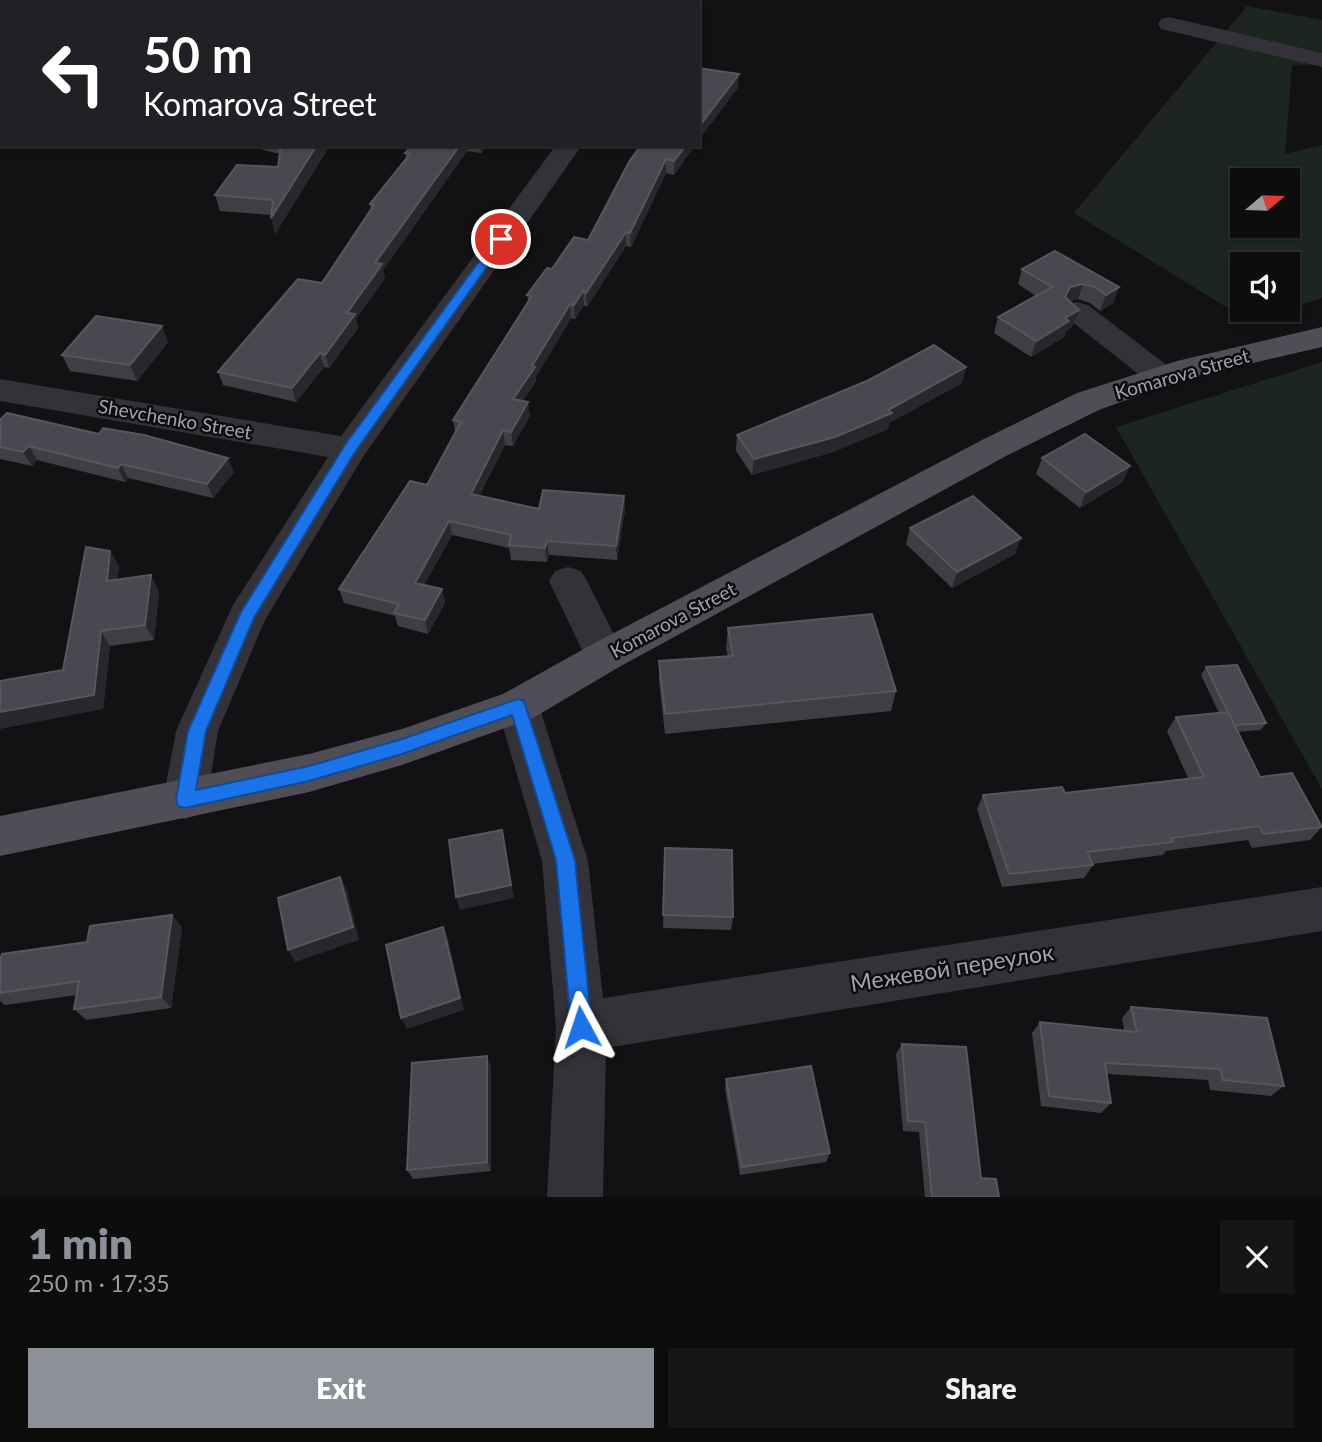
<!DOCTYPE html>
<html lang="en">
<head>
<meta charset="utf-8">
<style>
  :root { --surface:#0e0d0e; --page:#171617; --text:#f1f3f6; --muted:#9b9c9e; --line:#2e2d2e; --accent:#8c9099 }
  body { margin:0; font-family:Lato,sans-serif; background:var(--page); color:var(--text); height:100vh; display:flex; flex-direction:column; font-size:26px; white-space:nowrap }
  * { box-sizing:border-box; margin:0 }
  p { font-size:23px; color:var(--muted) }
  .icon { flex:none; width:38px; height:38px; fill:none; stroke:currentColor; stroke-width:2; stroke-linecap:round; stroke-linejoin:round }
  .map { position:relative; height:1197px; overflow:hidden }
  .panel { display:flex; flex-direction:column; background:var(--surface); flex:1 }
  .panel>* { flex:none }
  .hud { position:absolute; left:0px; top:0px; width:700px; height:147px; box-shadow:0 2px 5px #0004,0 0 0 2px var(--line); background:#202124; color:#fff; overflow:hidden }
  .needle { width:46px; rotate:71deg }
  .buttons { position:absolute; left:1230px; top:168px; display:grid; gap:14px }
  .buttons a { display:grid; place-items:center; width:70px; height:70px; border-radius:0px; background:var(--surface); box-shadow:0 2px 5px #0004,0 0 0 2px var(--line); font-size:35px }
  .pin { position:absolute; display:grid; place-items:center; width:60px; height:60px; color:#fff; margin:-30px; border:4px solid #fff; border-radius:50%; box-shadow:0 2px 7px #0007 }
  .me { position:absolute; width:77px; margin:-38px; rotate:355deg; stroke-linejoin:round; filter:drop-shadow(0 0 5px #0008) }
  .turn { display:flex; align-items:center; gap:24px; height:147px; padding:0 28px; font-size:32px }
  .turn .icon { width:91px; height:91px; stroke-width:2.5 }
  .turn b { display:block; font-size:49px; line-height:60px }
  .round { display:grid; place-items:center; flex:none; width:74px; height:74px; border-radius:0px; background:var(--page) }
  .headline { display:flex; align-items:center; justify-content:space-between; height:119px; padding:0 28px }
  h1 { font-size:42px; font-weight:800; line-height:52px; color:var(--accent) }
  .cta { display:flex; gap:14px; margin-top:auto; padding:14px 28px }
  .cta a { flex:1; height:80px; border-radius:0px; background:var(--accent); color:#fff; font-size:28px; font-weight:800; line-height:80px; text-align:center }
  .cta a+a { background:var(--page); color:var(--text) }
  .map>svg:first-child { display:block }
</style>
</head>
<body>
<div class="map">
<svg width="1322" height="1197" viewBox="0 0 1322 1197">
  <rect width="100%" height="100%" fill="#121113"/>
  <!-- green -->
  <g fill="#1d2521" fill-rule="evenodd">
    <path d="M1247 6 1322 20V64L1292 65 1285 154 1322 145V298L1288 308V264H1242V310H1282L1247 320 1074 213ZM1242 180H1288V226H1242Z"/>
    <path d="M1322 362V789L1116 427Z"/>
  </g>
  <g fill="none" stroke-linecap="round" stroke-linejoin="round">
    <!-- minor -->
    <g fill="#333238" fill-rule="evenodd">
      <path d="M665 0H687L663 2Z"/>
      <path d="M1169 17 1322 53V67L1161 29 1158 24 1161 19Z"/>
      <path d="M0 117 2 118V133H0Z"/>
      <path d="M556 145H582L363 457 265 620 218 731 207 800 201 814 185 819 169 814 163 800 176 731 233 605 328 457 0 401V379L341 436Z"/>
      <path d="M1077 302 1088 305 1173 370 1178 377 1173 384 1162 387 1151 384 1066 317 1062 311 1066 305Z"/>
      <path d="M568 567 581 571 587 581 625 656 619 667 605 672 591 667 585 656 549 581 555 571Z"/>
      <path d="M518 689 533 694 539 706 588 861 603 998 1322 887V931L606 1048 603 1197H547L556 1027 542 861 497 706 503 694Z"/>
    </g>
    <!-- major -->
    <path fill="#4f4e57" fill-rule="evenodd" d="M1322 327V347L1196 376 1101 409 1008 455 619 667 533 718 402 765 309 792 0 856V816L309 754 402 729 503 694 591 645 984 439 1077 393 1177 361Z"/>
  </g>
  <!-- wall -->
  <g fill="#3f3e43">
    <path d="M0 0 2 2V33H0Z"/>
    <path d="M261 145H330L275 234 271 215 220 211 215 195 278 167 280 154 263 150Z"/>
    <path d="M413 145H487L481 153 467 151 383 270 385 278 356 319 358 328 329 368 324 367 296 402 223 385 218 372 322 283 371 210 370 204 406 159 405 153Z"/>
    <path d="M695 145 674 175 666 173 631 247 626 246 587 307 584 305 575 319 571 318 536 377V381L523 401 530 416 513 446 505 445 479 496 539 509 624 496 625 510 617 560 549 555 547 562 511 560 509 548 452 535 424 585 442 589 445 603 428 634 398 626 395 616 344 603 339 589 427 485 455 432 453 420 528 301 527 295 552 269 588 240 629 162Z"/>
    <path d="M1022 269 1119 287 1113 303 1100 311 1090 303 1078 299 1070 301 1073 326 1066 331 1064 337 1031 357 994 333 998 317 1036 296 1018 284Z"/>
    <path d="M168 342 137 381 70 371 62 355Z"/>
    <path d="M966 367 962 383 889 423 888 429 833 452 752 475 736 451 737 435 869 380Z"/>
    <path d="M0 420 234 472 213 498 128 478 125 482 37 460 32 466 0 459Z"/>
    <path d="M1042 458 1123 482 1080 508 1036 474Z"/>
    <path d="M910 528 1021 538 1015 554 952 588 906 544Z"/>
    <path d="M110 551 119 566 117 580 159 591 154 640 110 646 103 709 63 670Z"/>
    <path d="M728 628 896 691 891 711 665 734 659 681V661L728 656 726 649Z"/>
    <path d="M1206 667 1266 723 1261 730 1237 732 1260 777 1322 827 1310 840 1252 848 1248 840 1166 851 1163 855 1092 864 1093 865 1084 878 1002 887 977 809 983 795 1065 793 1188 778 1167 731 1176 717 1219 713 1201 675Z"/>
    <path d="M665 848 733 917 731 930 663 928Z"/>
    <path d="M172 915 182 928 171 1008 86 1020 74 1009 77 995 5 1005 0 1001V961L87 942Z"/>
    <path d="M1131 1007 1284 1086 1271 1096 1210 1090 1208 1080 1107 1074 1111 1103 1101 1113 1041 1106 1032 1033 1040 1022 1124 1030 1122 1018Z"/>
    <path d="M902 1044 981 1178 999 1197H925L919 1132 903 1131 896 1054Z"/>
    <path d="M491 1066V1171L413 1179 407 1170Z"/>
    <path d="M726 1079 830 1153 826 1162 740 1175 725 1089Z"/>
  </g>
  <!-- shaded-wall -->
  <g fill="#28272b">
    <path d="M45 0H73L70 2H42Z"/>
    <path d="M334 0H352L350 2H332Z"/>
    <path d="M739 74 738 88 698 141V128Z"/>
    <path d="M317 145H330L275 234 271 218Z"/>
    <path d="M460 145H467V151L383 270 385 278 356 319 358 328 329 368 325 355 375 263Z"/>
    <path d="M480 145H487L481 153Z"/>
    <path d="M686 145H695L674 175V161Z"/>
    <path d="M666 159V173L631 247 630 233Z"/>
    <path d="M626 232V246L587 307 586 293Z"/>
    <path d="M1083 284 1078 299 1065 302V297L1070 287Z"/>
    <path d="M1119 287 1113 303 1100 311 1106 295Z"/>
    <path d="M583 291 584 305 575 319 574 305Z"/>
    <path d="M570 304 571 318 536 377V381L515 413 513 399Z"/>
    <path d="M1079 310 1073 326 1066 331 1064 337 1031 357 1036 341 1065 318Z"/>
    <path d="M162 326 168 342 137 381 130 365Z"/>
    <path d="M320 353 324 367 296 402 292 388Z"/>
    <path d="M966 367 962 383 889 423 888 429 833 452 752 475 754 459 888 410Z"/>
    <path d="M528 402 530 416 513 446 511 432Z"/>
    <path d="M503 430 505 445 473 509 471 494Z"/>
    <path d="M29 446 37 460 32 466 23 452Z"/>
    <path d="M228 458 234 472 213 498 207 484Z"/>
    <path d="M121 464 128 478 125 482 118 468Z"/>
    <path d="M1130 466 1123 482 1080 508 1086 492Z"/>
    <path d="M624 496 625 510 617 560 616 546Z"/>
    <path d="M449 521 452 535 418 597 415 583Z"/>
    <path d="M1021 538 1015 554 952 588 957 572Z"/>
    <path d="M547 541 549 555 547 562 545 548Z"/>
    <path d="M110 551 119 566 115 597 107 581Z"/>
    <path d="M151 575 159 591 154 640 145 625Z"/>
    <path d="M442 589 445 603 428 634 425 620Z"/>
    <path d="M101 631 110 646 103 709 0 729V712L94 695Z"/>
    <path d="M502 830 514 898 460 910 456 897Z"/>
    <path d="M340 877 347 890 359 940 295 962 288 950Z"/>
    <path d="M172 915 182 928 171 1008 161 997Z"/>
    <path d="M443 927 448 939 464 1010 407 1029 401 1018Z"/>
    <path d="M487 1056 491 1066V1171L487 1162Z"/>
  </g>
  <!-- building -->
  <g fill="#494850" stroke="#57565f" stroke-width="2">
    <path d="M0 0H45L42 2H2V20H0Z"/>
    <path d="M164 0H334L332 2H161Z"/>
    <path d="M698 68 739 74 698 128Z"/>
    <path d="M281 145H317L271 218 273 200 215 195 237 165 278 167Z"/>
    <path d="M413 145H460L375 263 382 264 347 313 355 314 325 355 320 353 292 388 218 372 298 279 322 283 374 205 370 204 410 154 405 153Z"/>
    <path d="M641 145H686L674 161 666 159 630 233 626 232 586 293 583 291 574 305 570 304 532 366 535 367 513 399 528 402 511 432 503 430 471 494 539 509 543 490 624 496 616 546 547 541 545 548 509 545 511 535 449 521 415 583 442 589 425 620 394 613 399 604 339 589 410 481 427 485 461 422 453 420 532 296 527 295 547 268 552 269 574 237 588 240 629 162Z"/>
    <path d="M1055 251 1119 287 1106 295 1095 287 1083 284 1070 287 1065 297 1079 310 1065 318 1069 321 1036 341 998 317 1052 287 1022 269Z"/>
    <path d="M96 316 162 326 130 365 62 355Z"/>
    <path d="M934 345 966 367 888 410 892 413 835 437 754 459 737 435 869 380Z"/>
    <path d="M7 413 99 434 103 428 144 435 228 458 207 484 121 464 118 468 29 446 23 452 0 447V420Z"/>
    <path d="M1085 434 1130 466 1086 492 1042 458Z"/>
    <path d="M973 496 1021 538 957 572 910 528Z"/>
    <path d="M86 547 110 551 107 581 151 575 145 625 101 631 94 695 0 712V681L63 670Z"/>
    <path d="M872 614 896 691 665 714 659 661 733 656 728 628Z"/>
    <path d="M1237 665 1266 723 1234 725 1206 667Z"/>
    <path d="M1228 712 1260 777 1292 773 1322 827 1264 834 1259 826 1172 838 1173 842 1087 852 1093 865 1009 874 983 795 1062 787 1065 793 1204 777 1176 717Z"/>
    <path d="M502 830 511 885 456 897 449 840Z"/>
    <path d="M665 848 732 850 733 917 663 915Z"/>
    <path d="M340 877 353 927 288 950 278 898Z"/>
    <path d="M172 915 161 997 74 1009 79 981 0 993V961L2 954 87 942 90 926Z"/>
    <path d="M443 927 460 998 401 1018 386 945Z"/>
    <path d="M1131 1007 1267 1018 1284 1086 1223 1080 1220 1069 1105 1063 1111 1103 1049 1096 1040 1022 1137 1032Z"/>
    <path d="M902 1044 966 1047 981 1178 996 1179 999 1197H932L925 1122 908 1121Z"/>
    <path d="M487 1056V1162L407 1170 412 1063Z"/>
    <path d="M811 1066 830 1153 742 1167 726 1079Z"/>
  </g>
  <!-- route -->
  <path fill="#1a73e8" stroke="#114b97" stroke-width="2" d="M497 237 507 239 355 452 254 618 206 731 196 790 309 766 402 739 518 699 524 701 575 860 592 1027 589 1035 581 1038 574 1035 571 1027 556 860 512 715 402 754 309 781 185 808 178 806 176 800 188 731 241 612 345 445Z"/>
  <g text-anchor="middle" stroke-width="5" stroke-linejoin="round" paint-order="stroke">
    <!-- street labels -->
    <g font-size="19" fill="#a3a2b4" stroke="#0d0c0e">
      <text transform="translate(1182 374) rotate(-16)" y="7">Komarova Street</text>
      <text transform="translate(175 419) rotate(10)" y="7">Shevchenko Street</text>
      <text transform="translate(673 620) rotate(-28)" y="7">Komarova Street</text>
    </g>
    <!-- near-street labels -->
    <g font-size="23" fill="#a3a2b4" stroke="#0d0c0e">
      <text transform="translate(952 968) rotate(-9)" y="8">Межевой переулок</text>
    </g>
  </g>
</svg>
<div class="buttons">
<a><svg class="needle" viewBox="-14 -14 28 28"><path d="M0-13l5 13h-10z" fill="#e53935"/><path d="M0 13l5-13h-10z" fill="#9b9c9e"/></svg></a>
<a><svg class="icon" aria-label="sound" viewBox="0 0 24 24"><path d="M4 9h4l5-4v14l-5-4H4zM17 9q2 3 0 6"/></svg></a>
</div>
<div class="pin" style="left:501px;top:239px;background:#d93025"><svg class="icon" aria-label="arrive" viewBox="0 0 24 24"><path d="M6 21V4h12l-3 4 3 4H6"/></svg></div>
<svg class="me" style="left:581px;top:1027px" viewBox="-20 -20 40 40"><path d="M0-17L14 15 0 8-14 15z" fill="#1a73e8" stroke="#fff" stroke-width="4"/></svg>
<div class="hud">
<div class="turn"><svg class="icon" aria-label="left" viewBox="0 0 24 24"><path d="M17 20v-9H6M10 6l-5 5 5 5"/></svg><div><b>50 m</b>Komarova Street</div></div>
</div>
</div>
<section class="panel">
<div class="headline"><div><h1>1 min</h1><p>250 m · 17:35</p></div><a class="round"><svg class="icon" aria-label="close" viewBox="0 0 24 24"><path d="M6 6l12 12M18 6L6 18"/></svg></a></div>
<div class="cta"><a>Exit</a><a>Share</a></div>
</section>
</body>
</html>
